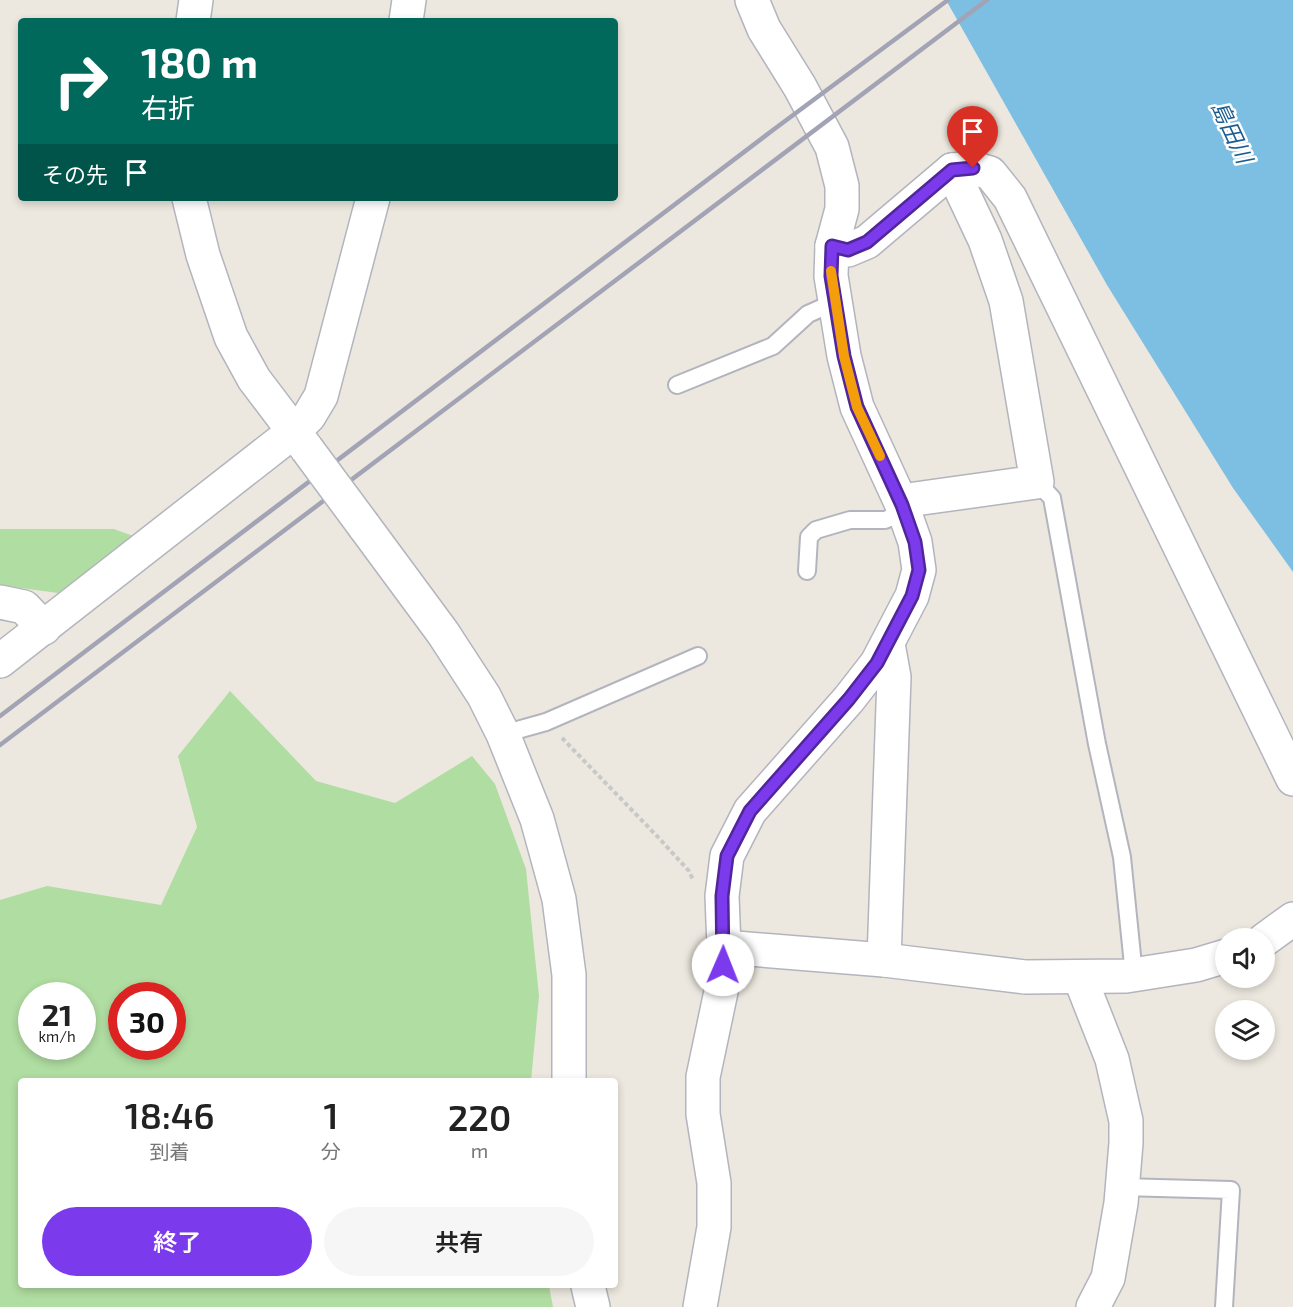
<!DOCTYPE html>
<html lang="ja">
<head>
<meta charset="utf-8">
<style>
  :root { --surface:#fff; --page:#f6f6f6; --text:#222; --muted:#767676; --accent:#7c3aed }
  body { margin:0; font-family:"Exo 2","Noto Sans JP",sans-serif; background:var(--page); color:var(--text); height:100vh; display:flex; flex-direction:column; font-size:22px; white-space:nowrap }
  * { box-sizing:border-box; margin:0 }
  p { font-size:20px; color:var(--muted) }
  .icon { flex:none; width:33px; height:33px; fill:none; stroke:currentColor; stroke-width:2; stroke-linecap:round; stroke-linejoin:round }
  .map { position:relative; flex:1; overflow:hidden }
  .details { position:absolute; left:18px; top:1078px; width:600px; height:210px; display:flex; flex-direction:column; background:var(--surface); border-radius:6px; box-shadow:0 3px 9px #0003 }
  .details>* { flex:none }
  .banner { position:absolute; left:18px; top:18px; width:600px; height:183px; border-radius:6px; box-shadow:0 3px 9px #0003; background:#00695c; color:#fff; overflow:hidden }
  .tools { position:absolute; left:1215px; top:928px; display:grid; gap:12px }
  .tools a { display:grid; place-items:center; width:60px; height:60px; border-radius:50%; background:var(--surface); box-shadow:0 3px 9px #0003; font-size:30px }
  .speed { position:absolute; left:18px; top:982px; display:flex; gap:12px; font-size:30px; font-weight:700; text-align:center }
  .speed>* { display:grid; place-content:center; width:78px; height:78px; border-radius:50%; background:var(--surface); box-shadow:0 3px 9px #0003; line-height:1 }
  .speed small { font-size:15px; font-weight:400 }
  .speed .limit { border:9px solid #d22; background:#fff; color:#111 }
  .pin { position:absolute; display:grid; place-items:center; width:51px; height:51px; color:#fff; margin:-62px -26px; border-radius:50% 50% 50% 0; rotate:-45deg; box-shadow:0 0 6px #0007 }
  .pin .icon { rotate:45deg }
  .me { position:absolute; width:66px; margin:-33px; rotate:1deg; stroke-linejoin:round; filter:drop-shadow(0 0 4px #0008) }
  .turn { display:flex; align-items:center; gap:21px; height:126px; padding:0 24px; font-size:27px }
  .turn .icon { width:78px; height:78px; stroke-width:2.5 }
  .turn b { display:block; font-size:42px; line-height:51px }
  .then { display:flex; align-items:center; height:57px; padding:0 24px; background:#0003; gap:12px; font-size:22px }
  .eta { display:flex; justify-content:space-evenly; align-items:center; height:102px; text-align:center }
  .eta b { font-size:36px; font-weight:600; line-height:42px }
  .button { display:flex; gap:12px; margin-top:auto; padding:12px 24px }
  .button a { flex:1; height:69px; border-radius:36px; background:var(--accent); color:#fff; font-size:24px; font-weight:600; line-height:69px; text-align:center }
  .button a+a { background:var(--page); color:var(--text) }
  .map>svg:first-child { display:block }
</style>
</head>
<body>
<div class="map">
<svg width="1293" height="1307" viewBox="0 0 1293 1307">
  <rect width="100%" height="100%" fill="#ece8df"/>
  <!-- green -->
  <g fill="#b0dda1" fill-rule="evenodd">
    <path d="M0 529H114L136 537 58 593 6 586 0 584Z"/>
    <path d="M230 691 316 781 395 803 472 756 495 784 526 869 539 996 531 1081 21 1082V1286H549L553 1307H0V900L47 886 161 905 197 827 178 756ZM32 996H82V1047H32ZM122 996H172V1047H122Z"/>
  </g>
  <!-- water -->
  <path fill="#7dbee3" d="M946 0H1293V572L1233 488 1107 285Z"/>
  <g fill="none" stroke-linecap="round" stroke-linejoin="round">
    <defs>
      <g id="service">
        <path d="M677 385 773 346 808 314 835 302"/>
        <path d="M1037 482 1052 498 1097 744 1122 857 1134 975"/>
        <path d="M807 571 809 537 816 530 850 520H885L904 512"/>
        <path d="M503 734 546 722 698 656"/>
        <path d="M1122 1187 1231 1190 1224 1307"/>
      </g>
      <g id="minor">
        <path d="M406 21 409 0"/>
        <path d="M832 246 848 250 867 242 952 170 973 168 990 173 1010 198 1293 779"/>
        <path d="M902 505 915 499 1037 482 1006 301 985 240 952 170"/>
        <path d="M0 602 24 607 44 628"/>
        <path d="M0 661 293 432 309 416 321 396 373 198"/>
        <path d="M1264 940 1293 919"/>
        <path d="M724 947 884 960 1025 977 1126 976 1196 965 1226 956"/>
        <path d="M884 960 894 677 888 644"/>
        <path d="M1083 977 1084 988 1112 1059 1126 1121V1143L1121 1203 1108 1278 1093 1307"/>
        <path d="M700 1307 714 1227V1183L703 1114V1077L723 982 724 947 722 896 727 856 750 811 849 699 877 663 912 596 919 570 915 542 902 505 857 407 844 356 831 276 832 246 842 209V186L832 147 800 87 764 29 752 0"/>
      </g>
      <g id="tertiary">
        <path d="M193 21 196 0"/>
        <path d="M189 198 203 255 231 337 254 379 307 449"/>
        <path d="M364 526 443 633 484 696 503 734 537 819 559 899 569 975V1082"/>
        <path d="M588 1286 593 1307"/>
      </g>
    </defs>
    <!-- service casing -->
    <use href="#service" stroke="#b3b4be" stroke-width="20"/>
    <!-- minor casing -->
    <use href="#minor" stroke="#b3b4be" stroke-width="36"/>
    <!-- tertiary casing -->
    <use href="#tertiary" stroke="#b3b4be" stroke-width="36"/>
    <!-- path -->
    <path stroke="#c8c8c8" stroke-width="4" stroke-dasharray="4.5 3" stroke-linecap="butt" d="M562 738 657 836 689 871 693 880"/>
    <!-- service -->
    <use href="#service" stroke="#fff" stroke-width="16"/>
    <!-- minor -->
    <use href="#minor" stroke="#fff" stroke-width="33"/>
    <!-- tertiary -->
    <use href="#tertiary" stroke="#fff" stroke-width="33"/>
    <!-- rail -->
    <g stroke="#a2a3b4" stroke-width="4.5">
      <path d="M0 716 773 130 948 0"/>
      <path d="M0 745 987 0"/>
    </g>
    <defs>
      <path id="tertiary-bridge" d="M307 449 364 526"/>
    </defs>
    <!-- tertiary-bridge casing -->
    <use href="#tertiary-bridge" stroke="#b3b4be" stroke-width="36" stroke-linecap="butt"/>
    <!-- tertiary-bridge -->
    <use href="#tertiary-bridge" stroke="#fff" stroke-width="33"/>
  </g>
  <g fill="none" stroke-linecap="round" stroke-linejoin="round">
    <defs>
      <path id="route" d="M723 965 722 896 727 856 750 811 849 699 877 663 912 596 919 570 915 542 902 505 857 407 844 356 831 276 832 246 848 250 867 242 952 170 973 168"/>
    </defs>
    <!-- route casing -->
    <use href="#route" stroke="#51269a" stroke-width="15"/>
    <!-- route -->
    <use href="#route" stroke="#7c3aed" stroke-width="10"/>
    <!-- slow -->
    <path stroke="#f59e0b" stroke-width="10" d="M831 271 844 356 857 407 880 456"/>
  </g>
  <g text-anchor="middle" stroke-width="5" stroke-linejoin="round" paint-order="stroke">
    <!-- water labels -->
    <g font-size="22" font-style="italic" fill="#1b5d91" stroke="#fff">
      <text transform="translate(1232 132) rotate(65)" y="8">島田川</text>
    </g>
  </g>
</svg>
<div class="tools">
<a><svg class="icon" aria-label="sound" viewBox="0 0 24 24"><path d="M4 9h4l5-4v14l-5-4H4zM17 9q2 3 0 6"/></svg></a>
<a><svg class="icon" aria-label="layers" viewBox="0 0 24 24"><path d="M12 4l9 5-9 5-9-5zM3 14l9 5 9-5"/></svg></a>
</div>
<div class="speed"><div>21<small>km/h</small></div><div class="limit">30</div></div>
<div class="pin" style="left:973px;top:168px;background:#d93025"><svg class="icon" aria-label="arrive" viewBox="0 0 24 24"><path d="M6 21V4h12l-3 4 3 4H6"/></svg></div>
<svg class="me" style="left:723px;top:965px" viewBox="-20 -20 40 40"><circle r="19" fill="#fff"/><path d="M0-13L10 11 0 6-10 11z" fill="#7c3aed"/></svg>
<div class="banner">
<div class="turn"><svg class="icon" aria-label="right" viewBox="0 0 24 24"><path d="M7 20v-9h11M14 6l5 5-5 5"/></svg><div><b>180 m</b>右折</div></div>
<div class="then">その先<svg class="icon" aria-label="arrive" viewBox="0 0 24 24"><path d="M6 21V4h12l-3 4 3 4H6"/></svg></div>
</div>
<section class="details">
<div class="eta">
<div><b>18:46</b><p>到着</p></div>
<div><b>1</b><p>分</p></div>
<div><b>220</b><p>m</p></div>
</div>
<div class="button"><a>終了</a><a>共有</a></div>
</section>
</div>
</body>
</html>
